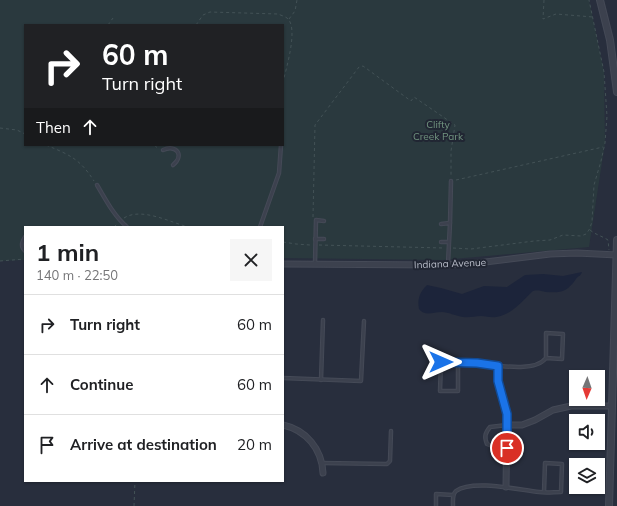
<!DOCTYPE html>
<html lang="en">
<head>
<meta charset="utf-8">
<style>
  :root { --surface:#fff; --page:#f6f6f6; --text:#202124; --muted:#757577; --line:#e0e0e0 }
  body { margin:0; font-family:Mulish,sans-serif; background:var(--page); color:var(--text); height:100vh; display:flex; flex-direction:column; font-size:15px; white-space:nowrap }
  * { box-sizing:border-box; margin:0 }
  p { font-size:13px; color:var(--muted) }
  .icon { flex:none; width:22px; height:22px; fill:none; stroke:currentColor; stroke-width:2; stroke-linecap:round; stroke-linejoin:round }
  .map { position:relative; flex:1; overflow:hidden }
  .details { position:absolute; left:24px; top:226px; width:260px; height:256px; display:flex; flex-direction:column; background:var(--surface); border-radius:0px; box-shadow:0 1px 3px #0004 }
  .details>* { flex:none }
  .banner { position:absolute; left:24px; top:24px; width:260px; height:122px; border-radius:0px; box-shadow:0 1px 3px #0004; background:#202124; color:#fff; overflow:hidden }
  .needle { width:26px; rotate:182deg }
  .tools { position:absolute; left:569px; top:370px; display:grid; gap:8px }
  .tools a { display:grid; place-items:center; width:36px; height:36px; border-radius:0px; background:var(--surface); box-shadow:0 1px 3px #0004; font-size:20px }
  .pin { position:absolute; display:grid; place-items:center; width:34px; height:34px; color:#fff; margin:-17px; border:2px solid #fff; border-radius:50%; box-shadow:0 1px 4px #0007 }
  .me { position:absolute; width:44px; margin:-22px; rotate:90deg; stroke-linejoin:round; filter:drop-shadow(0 0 3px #0008) }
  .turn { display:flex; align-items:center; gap:14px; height:84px; padding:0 12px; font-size:18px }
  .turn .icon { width:52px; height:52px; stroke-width:2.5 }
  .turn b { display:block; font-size:28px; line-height:34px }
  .then { display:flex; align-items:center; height:38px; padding:0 12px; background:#0003; gap:8px; font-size:15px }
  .round { display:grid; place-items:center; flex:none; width:42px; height:42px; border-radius:0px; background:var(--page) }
  .head { display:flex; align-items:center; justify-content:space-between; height:68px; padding:0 12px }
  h1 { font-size:24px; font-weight:700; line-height:30px }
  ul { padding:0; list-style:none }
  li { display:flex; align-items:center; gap:12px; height:60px; padding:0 12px; border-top:1px solid var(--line) }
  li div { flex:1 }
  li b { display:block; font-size:15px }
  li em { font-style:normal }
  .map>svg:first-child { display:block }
</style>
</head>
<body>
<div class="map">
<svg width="617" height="506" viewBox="0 0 617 506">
  <rect width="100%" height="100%" fill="#282e3d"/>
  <!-- green -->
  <path fill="#2a393e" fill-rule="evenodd" d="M0 0H589L604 72 605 143 589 247 442 260 283 258V227H25V260L0 261ZM25 25H283V145H25Z"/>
  <!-- water -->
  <path fill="#1c243a" d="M582 272C581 276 578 276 576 279 567 292 561 293 546 292 541 291 538 290 533 291 522 301 512 315 496 317 491 318 486 316 481 316 475 316 469 318 463 317 456 316 448 312 442 312 433 312 425 317 419 309 417 299 420 292 427 285L441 288 462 294 484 286 507 287 525 275 543 274 563 276Z"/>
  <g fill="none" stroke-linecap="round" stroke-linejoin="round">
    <defs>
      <g id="service">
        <path d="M163 150C176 144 185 155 173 165"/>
        <path d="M97 185C106 200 114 216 127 227"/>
        <path d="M450 223 451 181"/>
        <path d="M441 224 450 223 448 264"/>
        <path d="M260 227 279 173 281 145"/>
        <path d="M25 237C22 242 20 246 25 251"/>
        <path d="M315 239H324"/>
        <path d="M441 242H448"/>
        <path d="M315 263 316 220 324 221"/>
        <path d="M458 362V391H440L441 362C452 362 464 362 476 363 492 364 534 374 546 358L562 359 563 334 546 333V358"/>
        <path d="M283 378 361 381 364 321"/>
        <path d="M321 380 323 320"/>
        <path d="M507 425 490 427C485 433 484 437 487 444L495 447 507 448"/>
        <path d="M322 463 387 464 390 461 391 431"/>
        <path d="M436 506V494L453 495"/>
        <path d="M453 506C453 501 452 494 456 491 473 479 519 490 539 492 546 493 554 492 561 492L562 464 545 463 544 492"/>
      </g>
      <g id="minor">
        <path d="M283 264 440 265 469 264 550 254 577 253 617 255"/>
        <path d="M498 365V381L507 415 506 487"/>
        <path d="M283 425C306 430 322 449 323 473"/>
        <path d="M507 425H522L535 420 553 410 571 406H611"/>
      </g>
      <g id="tertiary">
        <path d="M600 0 610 40 617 92"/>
        <path d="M609 506 617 240"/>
      </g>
    </defs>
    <!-- service casing -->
    <use href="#service" stroke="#454a57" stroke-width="4.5"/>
    <!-- minor casing -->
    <use href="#minor" stroke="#454a57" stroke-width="7"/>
    <!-- tertiary casing -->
    <use href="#tertiary" stroke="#454a57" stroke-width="8"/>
    <!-- path -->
    <g stroke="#435256" stroke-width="1" stroke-dasharray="3 3" stroke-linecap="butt">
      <path d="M544 0 543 19 556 14 593 17"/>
      <path d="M289 19 295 11 297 0"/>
      <path d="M108 25 113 18"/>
      <path d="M196 25 203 15 210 12 278 14C280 15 284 16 287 18 299 27 286 69 283 82"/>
      <path d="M0 128 17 130 25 134"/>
      <path d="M46 145C70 155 80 159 94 181"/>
      <path d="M155 145 158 150"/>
      <path d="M456 180 603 147"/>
      <path d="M313 217 315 125 359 67 363 66 411 101 414 97 455 125 451 151V177"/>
      <path d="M124 218C141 207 170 222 188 227"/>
      <path d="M114 227 117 224"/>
      <path d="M590 230C596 235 602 236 608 240L609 250"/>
      <path d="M283 242 296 244 310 245"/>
      <path d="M319 245 444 248"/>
      <path d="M453 248 471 249 534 241 550 240 563 235 581 236 586 234 589 230 592 222 594 185 601 161 605 143 607 116 604 72 589 0"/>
      <path d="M0 261 25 259"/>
      <path d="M134 506 135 481"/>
    </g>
    <!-- service -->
    <use href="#service" stroke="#3c414e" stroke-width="2.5"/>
    <!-- minor -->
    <use href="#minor" stroke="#3c414e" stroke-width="5"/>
    <!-- tertiary -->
    <use href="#tertiary" stroke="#3c414e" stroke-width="6"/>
  </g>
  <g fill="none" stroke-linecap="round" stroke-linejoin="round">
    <defs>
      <path id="route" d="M441 362 477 363 498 366V381L507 414V448"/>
    </defs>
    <!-- route casing -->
    <use href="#route" stroke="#114b97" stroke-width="10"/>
    <!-- route -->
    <use href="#route" stroke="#1a73e8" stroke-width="7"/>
  </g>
  <g text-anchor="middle" stroke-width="4" stroke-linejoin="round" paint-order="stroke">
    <!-- park labels -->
    <g font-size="10" fill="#729680" stroke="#212633">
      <text x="438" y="128">Clifty<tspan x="438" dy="12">Creek Park</tspan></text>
    </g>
    <!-- street labels -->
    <g font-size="10" fill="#b8bcc8" stroke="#212633">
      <text transform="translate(450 263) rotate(-2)" y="4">Indiana Avenue</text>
    </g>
  </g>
</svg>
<div class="tools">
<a><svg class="needle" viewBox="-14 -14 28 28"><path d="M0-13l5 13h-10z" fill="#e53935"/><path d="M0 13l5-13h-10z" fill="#757577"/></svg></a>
<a><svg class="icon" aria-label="sound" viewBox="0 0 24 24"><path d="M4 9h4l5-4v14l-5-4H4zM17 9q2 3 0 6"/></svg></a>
<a><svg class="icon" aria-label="layers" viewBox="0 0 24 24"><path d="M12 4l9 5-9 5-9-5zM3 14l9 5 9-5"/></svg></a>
</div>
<div class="pin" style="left:507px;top:448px;background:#d93025"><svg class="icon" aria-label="arrive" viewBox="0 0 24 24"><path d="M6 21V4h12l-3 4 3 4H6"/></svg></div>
<svg class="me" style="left:441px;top:362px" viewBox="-20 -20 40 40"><path d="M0-17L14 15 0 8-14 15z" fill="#1a73e8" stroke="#fff" stroke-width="4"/></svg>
<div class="banner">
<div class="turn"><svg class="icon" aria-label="right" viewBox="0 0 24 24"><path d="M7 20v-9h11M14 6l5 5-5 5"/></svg><div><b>60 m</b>Turn right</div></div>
<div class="then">Then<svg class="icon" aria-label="ahead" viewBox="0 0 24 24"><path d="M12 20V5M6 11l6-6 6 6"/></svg></div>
</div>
<section class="details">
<div class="head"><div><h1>1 min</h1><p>140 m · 22:50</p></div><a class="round"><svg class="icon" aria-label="close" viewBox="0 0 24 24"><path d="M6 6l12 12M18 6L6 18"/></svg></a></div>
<ul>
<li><svg class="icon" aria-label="right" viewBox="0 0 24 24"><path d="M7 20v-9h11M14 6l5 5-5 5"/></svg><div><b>Turn right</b></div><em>60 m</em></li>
<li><svg class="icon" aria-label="ahead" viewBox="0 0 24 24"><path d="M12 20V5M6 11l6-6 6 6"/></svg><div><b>Continue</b></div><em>60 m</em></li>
<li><svg class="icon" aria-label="arrive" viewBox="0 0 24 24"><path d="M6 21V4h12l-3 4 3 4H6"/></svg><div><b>Arrive at destination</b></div><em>20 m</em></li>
</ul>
</section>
</div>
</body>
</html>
